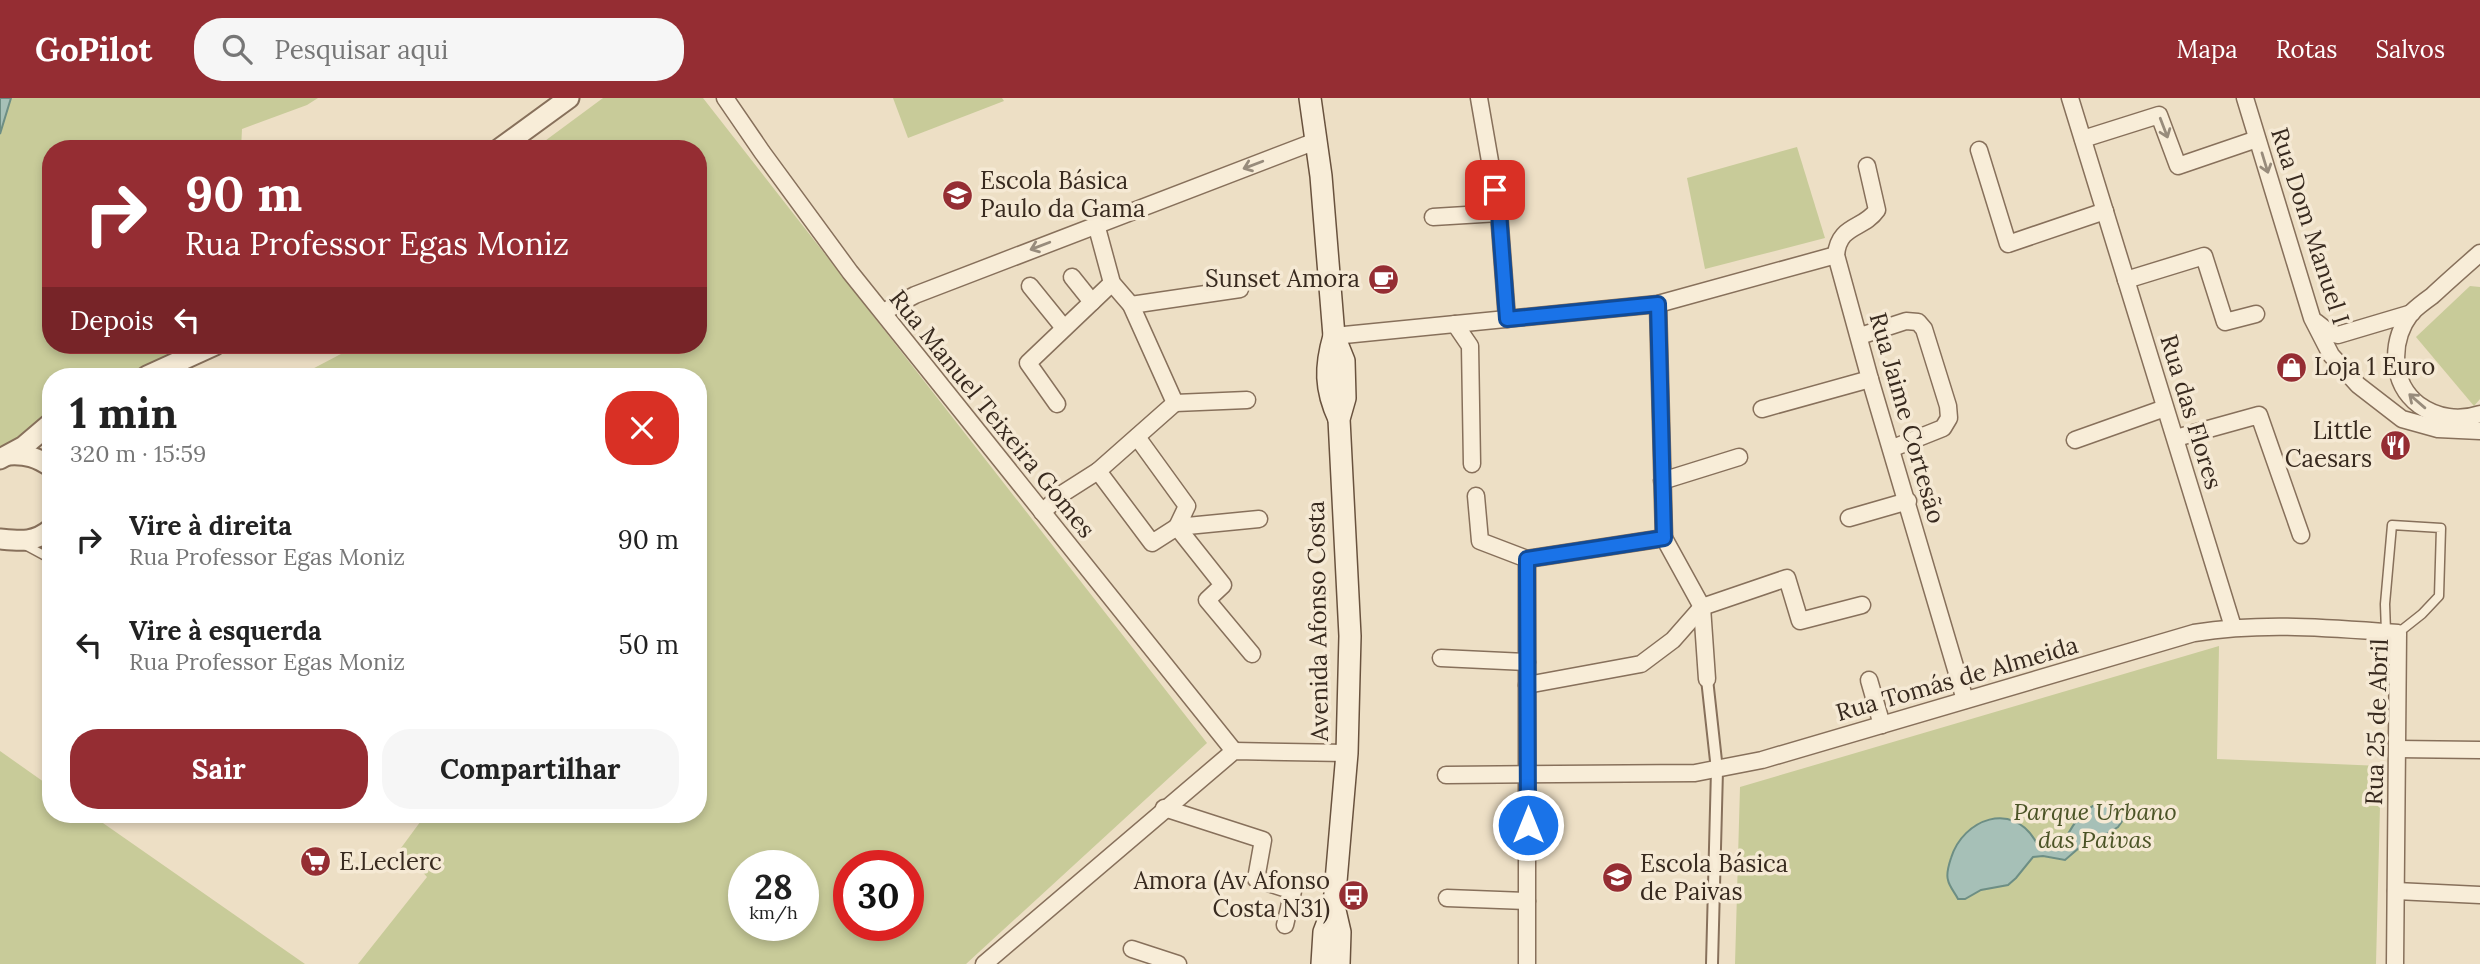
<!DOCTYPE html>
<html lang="pt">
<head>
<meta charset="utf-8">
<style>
  :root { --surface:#fff; --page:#f6f6f6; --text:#222; --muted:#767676; --accent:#952d33 }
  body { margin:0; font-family:Lora,serif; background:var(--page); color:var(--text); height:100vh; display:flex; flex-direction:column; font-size:26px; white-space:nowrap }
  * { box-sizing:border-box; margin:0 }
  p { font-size:23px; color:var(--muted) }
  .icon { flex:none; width:38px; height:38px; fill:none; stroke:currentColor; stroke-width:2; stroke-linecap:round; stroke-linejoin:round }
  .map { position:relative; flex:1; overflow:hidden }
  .panel { position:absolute; left:42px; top:270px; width:665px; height:455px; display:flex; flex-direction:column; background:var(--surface); border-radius:28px; box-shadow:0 4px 10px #0003 }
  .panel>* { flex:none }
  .banner { position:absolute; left:42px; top:42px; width:665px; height:214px; border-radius:28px; box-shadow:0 4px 10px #0003; background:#952d33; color:#fff; overflow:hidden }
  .speed { position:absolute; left:728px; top:752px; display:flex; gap:14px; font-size:35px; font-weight:700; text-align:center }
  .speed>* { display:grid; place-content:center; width:91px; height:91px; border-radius:50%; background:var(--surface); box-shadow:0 4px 10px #0003; line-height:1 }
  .speed small { font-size:18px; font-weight:400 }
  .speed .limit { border:10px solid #d22; background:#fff; color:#111 }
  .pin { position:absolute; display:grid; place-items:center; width:60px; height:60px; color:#fff; margin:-30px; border-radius:14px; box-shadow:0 4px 10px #0006 }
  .me { position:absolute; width:77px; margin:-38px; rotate:0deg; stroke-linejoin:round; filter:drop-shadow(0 0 5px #0008) }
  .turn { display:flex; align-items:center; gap:24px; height:147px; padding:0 28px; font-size:32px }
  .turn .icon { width:91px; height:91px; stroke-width:2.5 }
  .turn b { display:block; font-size:49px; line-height:60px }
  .then { display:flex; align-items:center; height:66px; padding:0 28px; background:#0003; gap:14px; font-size:26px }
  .round { display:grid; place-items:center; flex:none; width:74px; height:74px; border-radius:28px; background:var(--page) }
  .head { display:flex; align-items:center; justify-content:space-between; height:119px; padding:0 28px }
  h1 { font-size:42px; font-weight:700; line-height:52px }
  .button { display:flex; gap:14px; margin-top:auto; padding:14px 28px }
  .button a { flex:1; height:80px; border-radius:28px; background:var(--accent); color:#fff; font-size:28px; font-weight:700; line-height:80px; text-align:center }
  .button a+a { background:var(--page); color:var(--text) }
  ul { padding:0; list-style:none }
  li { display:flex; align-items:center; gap:21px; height:105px; padding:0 28px }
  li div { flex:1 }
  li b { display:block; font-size:26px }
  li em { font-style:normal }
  header { display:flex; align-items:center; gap:42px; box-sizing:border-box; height:98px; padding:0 35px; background:var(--accent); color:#fff }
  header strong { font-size:33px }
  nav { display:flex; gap:38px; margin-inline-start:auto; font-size:24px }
  .search { width:490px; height:63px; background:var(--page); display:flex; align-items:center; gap:18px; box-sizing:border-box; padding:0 24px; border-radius:28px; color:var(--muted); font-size:26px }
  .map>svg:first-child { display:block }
</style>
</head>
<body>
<header>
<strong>GoPilot</strong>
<div class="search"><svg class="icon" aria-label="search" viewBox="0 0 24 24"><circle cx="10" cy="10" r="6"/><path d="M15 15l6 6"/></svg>Pesquisar aqui</div>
<nav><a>Mapa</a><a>Rotas</a><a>Salvos</a></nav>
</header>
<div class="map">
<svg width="2480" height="866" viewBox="0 0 2480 866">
  <rect width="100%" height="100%" fill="#eddfc5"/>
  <!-- green -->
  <g fill="#c8cb99" fill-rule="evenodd">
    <path d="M0 0H318L307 7 242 31 241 51H51V247H195L127 278H51V314L24 343 0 352Z"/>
    <path d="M603 0H703L1207 645 966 866H358L427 779 401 750 426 716H698V278H299L358 247H698V51H534ZM744 768H803V828H744ZM849 768H908V828H849Z"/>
    <path d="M893 0H1002L1004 3 908 40Z"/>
    <path d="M1797 49 1825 140 1705 171 1687 80Z"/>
    <path d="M2470 188 2480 189V301L2474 308 2416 239Z"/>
    <path d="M2219 548 2217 661 2381 668 2376 866H1735L1740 689Z"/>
    <path d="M0 653 51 689V716H90L305 866H0Z"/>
  </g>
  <!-- water -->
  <g fill="#a6c0b7" stroke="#6d8e84" stroke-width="2">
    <path d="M0 0H11L0 36Z"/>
    <path d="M2101 704 2122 709 2128 715 2118 729 2105 737 2093 738 2065 762 2043 758 2033 759 2016 780 2008 787 1981 792 1965 801H1958C1955 795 1949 788 1948 782 1946 776 1949 766 1951 760 1963 721 2013 702 2036 744L2064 743C2074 725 2081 712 2101 704Z"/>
  </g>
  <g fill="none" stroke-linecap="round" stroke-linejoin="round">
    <defs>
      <g id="service">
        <path d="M25 447 51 461"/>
        <path d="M2386 534 2385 506 2392 427 2441 430 2439 498 2422 516 2398 535"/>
      </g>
      <path id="pedestrian" d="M1707 581 1717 672 1712 866"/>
      <g id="minor">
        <path d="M725 0 762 54 850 174 1234 653"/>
        <path d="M1479 0 1499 115 1507 221"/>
        <path d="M2070 0 2233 529"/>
        <path d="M2245 0 2312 220 2331 257 2358 287 2402 321 2438 331 2480 333"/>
        <path d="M2083 41 2159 17 2178 68 2257 41"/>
        <path d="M1979 52 2008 146 2105 113"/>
        <path d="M1867 68 1877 112C1863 132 1839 126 1836 157L1870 281 1965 602"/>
        <path d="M1433 119 1499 115"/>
        <path d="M1096 126 1112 185 1131 207 1175 305 1098 373 1152 445 1177 429 1223 487 1207 502 1252 556"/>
        <path d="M2480 155C2464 169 2448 183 2432 198 2425 203 2417 209 2411 215 2390 243 2390 285 2419 307 2437 320 2459 323 2480 316"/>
        <path d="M1072 179 1092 204"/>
        <path d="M2126 182 2204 158 2225 224 2256 216"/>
        <path d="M1030 188 1064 230"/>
        <path d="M1658 206 1664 440"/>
        <path d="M1131 207 1240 191"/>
        <path d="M883 214 915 197 1316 43"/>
        <path d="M2316 224 2330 235 2338 237 2412 215"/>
        <path d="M1455 226 1470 248 1472 366"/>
        <path d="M1334 238 1658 206 1836 157"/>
        <path d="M1860 238 1906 223 1918 224 1924 231 1948 308 1949 320 1943 330 1893 350"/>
        <path d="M1175 305 1247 302"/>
        <path d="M1057 306 1028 265 1112 185"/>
        <path d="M1762 311 1870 281"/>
        <path d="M1137 339 1187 408 1177 429 1259 421"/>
        <path d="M2176 340 2259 317 2301 437"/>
        <path d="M2075 342 2165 310"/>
        <path d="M1662 383 1739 359"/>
        <path d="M1476 398 1480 443 1527 461V866"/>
        <path d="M1042 414 1065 394 1098 373"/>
        <path d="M1849 420 1908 403"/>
        <path d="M1527 461 1664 440 1702 509 1787 480 1800 523 1862 507"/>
        <path d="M1702 509 1707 581"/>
        <path d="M1441 560 1527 564"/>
        <path d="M1869 582 1882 627"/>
        <path d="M1527 587 1641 566 1673 542 1702 509"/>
        <path d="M2397 651 2480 652"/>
        <path d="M1446 677 1695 675 1762 662 2194 535C2264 524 2327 530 2398 535L2395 866"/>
        <path d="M1164 710 1263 742 1256 781 1293 793 1285 827"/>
        <path d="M2396 793 2480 797"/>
        <path d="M1447 800 1527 803"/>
        <path d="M1132 851 1178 866"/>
        <path d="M984 866 1234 653 1347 655"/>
      </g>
      <g id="tertiary">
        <path d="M499 51 569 0"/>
        <path d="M147 278 215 247"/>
        <path d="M9 357C26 356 37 359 51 369"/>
        <path d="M0 361 24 348 51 325"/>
        <path d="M0 441C21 443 34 445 51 431"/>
      </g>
      <g id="secondary">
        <path d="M1310 0 1321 78 1334 238 1344 263 1345 300 1339 321 1350 538 1347 655 1335 795 1334 808 1324 834 1322 866"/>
        <path d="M1334 238C1325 269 1325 291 1339 321"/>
        <path d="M1334 808 1340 834 1339 866"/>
      </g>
    </defs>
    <!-- service casing -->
    <use href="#service" stroke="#87705b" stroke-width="11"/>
    <!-- pedestrian casing -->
    <use href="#pedestrian" stroke="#87705b" stroke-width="14"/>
    <!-- minor casing -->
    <use href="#minor" stroke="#87705b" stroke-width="19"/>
    <!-- tertiary casing -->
    <use href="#tertiary" stroke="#87705b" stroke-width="23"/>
    <!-- secondary casing -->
    <use href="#secondary" stroke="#69523e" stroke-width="24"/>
    <!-- service -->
    <use href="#service" stroke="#f8edd8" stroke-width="8"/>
    <!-- pedestrian -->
    <use href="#pedestrian" stroke="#f8edd8" stroke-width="10"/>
    <!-- minor -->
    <use href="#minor" stroke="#f8edd8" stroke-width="16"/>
    <!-- tertiary -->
    <use href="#tertiary" stroke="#f8edd8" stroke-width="19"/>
    <!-- secondary -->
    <use href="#secondary" stroke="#f8edd8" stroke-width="21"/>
  </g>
  <!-- one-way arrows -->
  <defs><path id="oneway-shaft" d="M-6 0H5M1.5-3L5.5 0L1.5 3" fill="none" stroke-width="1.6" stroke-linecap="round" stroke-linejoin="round" transform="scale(1.75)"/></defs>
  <g stroke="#988c7c">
    <use href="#oneway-shaft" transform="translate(2164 30) rotate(69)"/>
    <use href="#oneway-shaft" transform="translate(2265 65) rotate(73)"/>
    <use href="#oneway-shaft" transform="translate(1253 67) rotate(159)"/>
    <use href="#oneway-shaft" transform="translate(1040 148) rotate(159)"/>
    <use href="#oneway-shaft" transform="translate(2417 303) rotate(-139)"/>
  </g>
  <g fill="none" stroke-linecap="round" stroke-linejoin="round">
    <defs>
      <path id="route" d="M1495 92 1499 115 1507 221 1658 206 1664 440 1527 461 1528 727"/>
    </defs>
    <!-- route casing -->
    <use href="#route" stroke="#114b97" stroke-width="18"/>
    <!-- route -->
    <use href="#route" stroke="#1a73e8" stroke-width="12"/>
  </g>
  <!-- icons -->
  <defs>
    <symbol id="school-disc" viewBox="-11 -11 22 22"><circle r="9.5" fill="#952d33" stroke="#f5e9d4"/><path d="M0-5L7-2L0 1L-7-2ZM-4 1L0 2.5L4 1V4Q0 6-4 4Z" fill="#fff"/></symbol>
    <symbol id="cafe-disc" viewBox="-11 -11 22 22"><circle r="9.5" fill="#952d33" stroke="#f5e9d4"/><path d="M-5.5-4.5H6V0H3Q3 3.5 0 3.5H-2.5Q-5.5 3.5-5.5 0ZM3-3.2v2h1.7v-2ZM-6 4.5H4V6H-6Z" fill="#fff"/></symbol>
    <symbol id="shop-disc" viewBox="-11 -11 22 22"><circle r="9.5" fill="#952d33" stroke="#f5e9d4"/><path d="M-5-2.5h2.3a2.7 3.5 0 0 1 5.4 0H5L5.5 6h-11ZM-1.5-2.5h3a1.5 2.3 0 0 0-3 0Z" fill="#fff"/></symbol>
    <symbol id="restaurant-disc" viewBox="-11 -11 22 22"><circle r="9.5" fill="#952d33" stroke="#f5e9d4"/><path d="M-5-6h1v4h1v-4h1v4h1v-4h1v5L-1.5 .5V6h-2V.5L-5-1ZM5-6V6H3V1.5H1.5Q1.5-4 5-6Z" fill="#fff"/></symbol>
    <symbol id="supermarket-disc" viewBox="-11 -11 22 22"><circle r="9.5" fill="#952d33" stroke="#f5e9d4"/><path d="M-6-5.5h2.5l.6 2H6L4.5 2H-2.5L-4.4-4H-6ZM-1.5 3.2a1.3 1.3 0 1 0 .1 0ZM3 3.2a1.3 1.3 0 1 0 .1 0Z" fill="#fff"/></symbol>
    <symbol id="bus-disc" viewBox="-11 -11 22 22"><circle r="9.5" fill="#952d33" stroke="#f5e9d4"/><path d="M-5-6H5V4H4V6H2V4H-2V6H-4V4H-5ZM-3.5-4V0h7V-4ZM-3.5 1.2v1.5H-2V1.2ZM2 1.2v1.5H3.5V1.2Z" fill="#fff"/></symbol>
  </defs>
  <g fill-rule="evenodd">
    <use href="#school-disc" x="940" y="80" width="35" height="35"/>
    <use href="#cafe-disc" x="1366" y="164" width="35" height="35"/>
    <use href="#shop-disc" x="2274" y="252" width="35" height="35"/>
    <use href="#restaurant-disc" x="2378" y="330" width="35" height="35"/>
    <use href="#supermarket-disc" x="298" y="746" width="35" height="35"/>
    <use href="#school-disc" x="1600" y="762" width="35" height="35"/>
    <use href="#bus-disc" x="1336" y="780" width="35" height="35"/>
  </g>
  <g text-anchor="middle" stroke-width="7" stroke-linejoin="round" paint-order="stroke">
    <!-- poi labels -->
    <g font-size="24" fill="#382a1f" stroke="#f5e9d4" text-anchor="start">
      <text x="980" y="91">Escola Básica<tspan x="980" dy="28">Paulo da Gama</tspan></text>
      <text x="1360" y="189" text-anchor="end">Sunset Amora</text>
      <text x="2314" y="277">Loja 1 Euro</text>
      <text x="2372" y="341" text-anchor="end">Little<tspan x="2372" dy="28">Caesars</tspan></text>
      <text x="339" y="772">E.Leclerc</text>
      <text x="1640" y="774">Escola Básica<tspan x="1640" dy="28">de Paivas</tspan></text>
      <text x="1330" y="791" text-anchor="end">Amora (Av Afonso<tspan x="1330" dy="28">Costa N31)</tspan></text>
    </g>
    <!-- street labels -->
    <g font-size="24" fill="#382a1f" stroke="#f5e9d4">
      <text transform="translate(2310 128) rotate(72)" y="8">Rua Dom Manuel I</text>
      <text transform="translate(2191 314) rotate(73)" y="8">Rua das Flores</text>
      <text transform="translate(992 316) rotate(51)" y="8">Rua Manuel Teixeira Gomes</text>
      <text transform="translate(1907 320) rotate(74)" y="8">Rua Jaime Cortesão</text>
      <text transform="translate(1318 523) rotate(-91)" y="8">Avenida Afonso Costa</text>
      <text transform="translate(1957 581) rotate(-16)" y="8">Rua Tomás de Almeida</text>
      <text transform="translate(2377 624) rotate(-88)" y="8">Rua 25 de Abril</text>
    </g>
    <!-- park labels -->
    <g font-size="24" font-style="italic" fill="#4b5426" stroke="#f5e9d4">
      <text x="2095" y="722">Parque Urbano<tspan x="2095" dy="28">das Paivas</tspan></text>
    </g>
  </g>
</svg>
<div class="speed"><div>28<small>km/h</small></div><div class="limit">30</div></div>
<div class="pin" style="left:1495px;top:92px;background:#d93025"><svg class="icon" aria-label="arrive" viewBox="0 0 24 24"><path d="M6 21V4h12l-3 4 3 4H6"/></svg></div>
<svg class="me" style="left:1528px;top:727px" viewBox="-20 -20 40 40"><circle r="17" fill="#1a73e8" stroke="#fff" stroke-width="3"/><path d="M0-11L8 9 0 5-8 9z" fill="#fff"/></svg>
<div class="banner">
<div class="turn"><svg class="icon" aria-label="right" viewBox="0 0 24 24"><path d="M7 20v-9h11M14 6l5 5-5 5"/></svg><div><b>90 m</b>Rua Professor Egas Moniz</div></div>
<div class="then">Depois<svg class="icon" aria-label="left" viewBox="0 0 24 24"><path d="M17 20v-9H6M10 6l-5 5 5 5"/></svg></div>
</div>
<section class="panel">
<div class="head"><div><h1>1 min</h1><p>320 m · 15:59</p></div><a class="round" style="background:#d93025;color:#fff"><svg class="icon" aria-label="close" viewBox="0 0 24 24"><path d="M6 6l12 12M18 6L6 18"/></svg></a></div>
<ul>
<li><svg class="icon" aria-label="right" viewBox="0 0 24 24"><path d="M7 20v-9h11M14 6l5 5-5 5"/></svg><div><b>Vire à direita</b><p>Rua Professor Egas Moniz</p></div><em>90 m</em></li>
<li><svg class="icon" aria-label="left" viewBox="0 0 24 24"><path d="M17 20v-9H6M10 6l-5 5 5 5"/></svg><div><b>Vire à esquerda</b><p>Rua Professor Egas Moniz</p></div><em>50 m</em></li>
</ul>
<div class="button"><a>Sair</a><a>Compartilhar</a></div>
</section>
</div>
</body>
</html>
